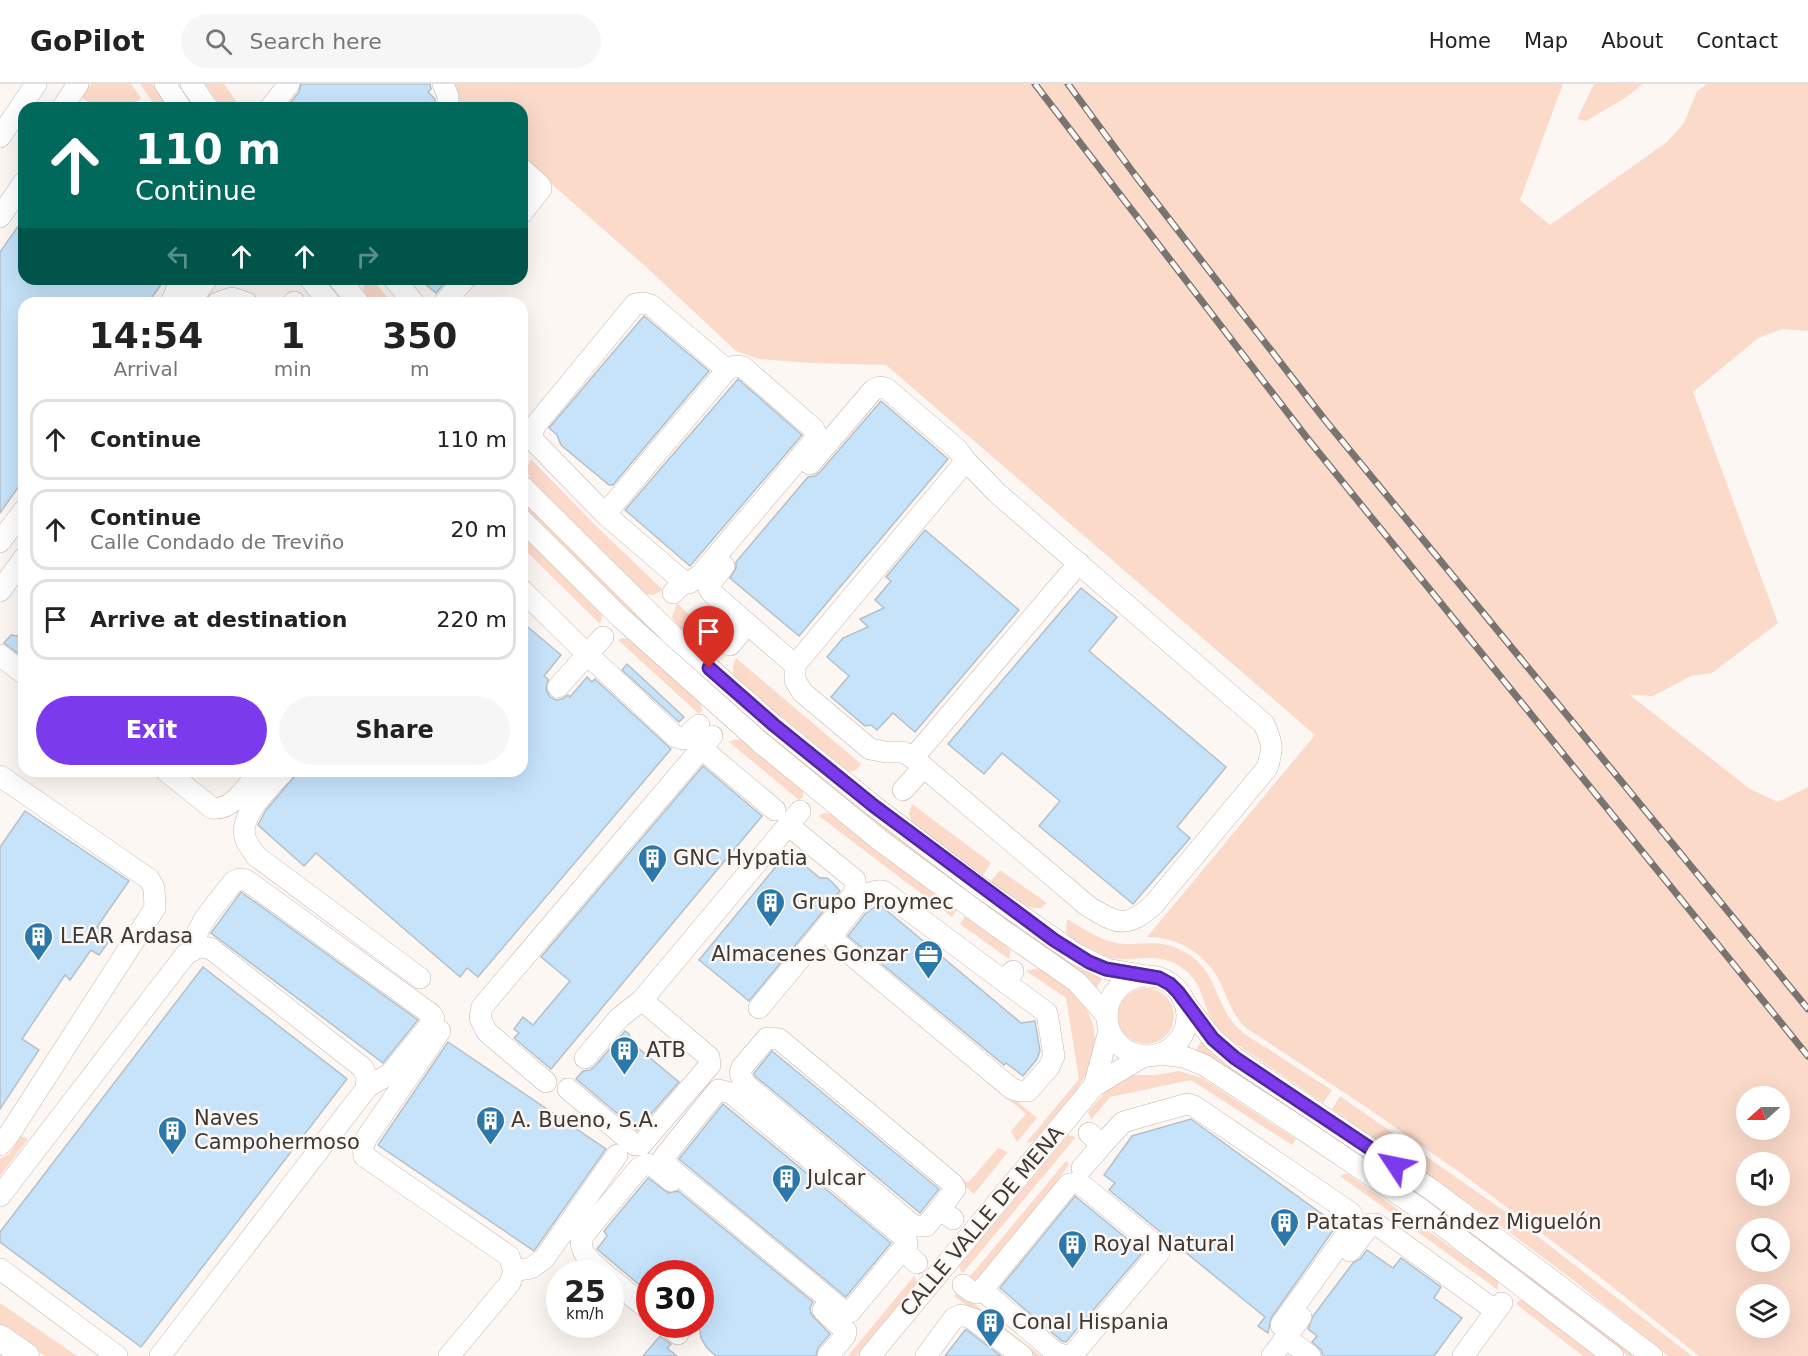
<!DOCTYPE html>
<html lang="en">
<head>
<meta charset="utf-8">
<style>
  :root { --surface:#fff; --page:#f6f6f6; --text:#222; --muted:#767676; --line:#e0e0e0; --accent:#7c3aed }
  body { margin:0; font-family:"DejaVu Sans",sans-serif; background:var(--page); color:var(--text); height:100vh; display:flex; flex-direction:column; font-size:22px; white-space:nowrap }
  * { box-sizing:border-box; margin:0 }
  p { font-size:20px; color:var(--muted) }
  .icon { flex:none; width:33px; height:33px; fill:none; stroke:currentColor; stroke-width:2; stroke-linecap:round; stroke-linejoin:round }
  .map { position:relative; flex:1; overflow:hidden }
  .panel { position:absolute; left:18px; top:213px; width:510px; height:480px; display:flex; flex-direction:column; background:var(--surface); border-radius:18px; box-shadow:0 6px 24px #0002 }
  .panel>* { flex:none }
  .banner { position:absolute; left:18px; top:18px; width:510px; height:183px; border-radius:18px; box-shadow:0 6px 24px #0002; background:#00695c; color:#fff; overflow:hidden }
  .needle { width:39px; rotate:249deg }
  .buttons { position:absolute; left:1736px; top:1002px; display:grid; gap:12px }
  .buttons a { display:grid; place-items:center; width:54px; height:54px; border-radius:50%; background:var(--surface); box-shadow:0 6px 24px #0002; font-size:30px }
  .speed { position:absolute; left:546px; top:1176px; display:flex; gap:12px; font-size:30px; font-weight:700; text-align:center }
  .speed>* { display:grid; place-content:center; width:78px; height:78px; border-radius:50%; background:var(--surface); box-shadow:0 6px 24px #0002; line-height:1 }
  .speed small { font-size:15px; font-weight:400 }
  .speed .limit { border:9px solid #d22; background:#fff; color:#111 }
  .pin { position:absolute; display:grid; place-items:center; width:51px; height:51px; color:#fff; margin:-62px -26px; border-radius:50% 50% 50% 0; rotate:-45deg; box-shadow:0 0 6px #0007 }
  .pin .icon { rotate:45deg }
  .me { position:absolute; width:66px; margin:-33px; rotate:304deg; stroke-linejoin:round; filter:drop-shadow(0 0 4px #0008) }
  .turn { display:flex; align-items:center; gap:21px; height:126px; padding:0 18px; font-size:27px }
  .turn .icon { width:78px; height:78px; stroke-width:2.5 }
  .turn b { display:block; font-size:42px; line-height:51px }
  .lanes { display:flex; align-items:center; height:57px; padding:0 18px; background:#0003; justify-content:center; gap:30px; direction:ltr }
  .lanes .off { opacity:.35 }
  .eta { display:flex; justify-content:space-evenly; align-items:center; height:102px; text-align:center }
  .eta b { font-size:36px; font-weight:700; line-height:42px }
  .primary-button { display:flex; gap:12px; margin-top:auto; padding:12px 18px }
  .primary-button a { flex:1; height:69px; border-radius:36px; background:var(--accent); color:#fff; font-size:24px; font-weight:700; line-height:69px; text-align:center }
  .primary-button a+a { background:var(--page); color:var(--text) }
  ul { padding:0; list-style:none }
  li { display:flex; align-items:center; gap:18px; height:81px; margin:0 12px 9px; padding:0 6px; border:3px solid var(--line); border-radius:18px }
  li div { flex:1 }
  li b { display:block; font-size:22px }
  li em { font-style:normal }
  header { display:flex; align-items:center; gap:36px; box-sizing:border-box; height:84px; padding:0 30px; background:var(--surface); border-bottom:2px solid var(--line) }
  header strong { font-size:28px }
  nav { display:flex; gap:33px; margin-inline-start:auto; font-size:21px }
  .search { width:420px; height:54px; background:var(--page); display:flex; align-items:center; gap:15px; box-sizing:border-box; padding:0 21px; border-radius:33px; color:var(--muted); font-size:22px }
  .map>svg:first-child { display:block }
</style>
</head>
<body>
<header>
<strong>GoPilot</strong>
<div class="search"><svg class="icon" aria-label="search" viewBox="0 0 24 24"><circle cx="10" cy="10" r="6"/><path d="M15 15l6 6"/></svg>Search here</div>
<nav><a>Home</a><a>Map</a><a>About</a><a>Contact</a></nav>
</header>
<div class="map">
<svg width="1808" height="1272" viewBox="0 0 1808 1272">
  <rect width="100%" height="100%" fill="#fdf7f4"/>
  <!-- green -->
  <g fill="#fbdaca" fill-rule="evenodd">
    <path d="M91 0H131L141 14C123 30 99 27 81 13Z"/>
    <path d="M140 0H153L170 24H157Z"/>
    <path d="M205 0H224L241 24H222Z"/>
    <path d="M451 0H1563L1520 116 1550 141 1667 58 1684 39 1697 7 1707 0H1808V247L1782 245 1758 254 1693 308 1778 539 1712 589 1691 592 1653 612 1630 611 1750 705 1778 718 1808 703V1272H1699L1600 1193 1469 1095 1366 1023 1246 944C1231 930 1228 914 1219 896 1204 869 1178 853 1147 853L1315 651 886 281 811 279 758 275 736 267 645 182 522 74V24H465L460 20ZM1746 1012H1779V1046H1746ZM1746 1078H1779V1112H1746ZM1746 1144H1779V1178H1746ZM1746 1210H1779V1244H1746Z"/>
    <path d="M1594 0H1643L1625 14 1586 37 1577 35Z"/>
    <path d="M366 195H372L392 219H372C366 212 360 205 366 195Z"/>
    <path d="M531 375 595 441 663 506 653 511 645 510 531 396 526 385Z"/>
    <path d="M522 415 971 808 969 810C905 763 842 715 782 664 691 588 605 506 522 421Z"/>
    <path d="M522 450 603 529 600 540 522 463Z"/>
    <path d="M677 519 717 557 705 561 700 560 677 541 672 533Z"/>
    <path d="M623 554 630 555 701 620 702 627 699 630 618 556Z"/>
    <path d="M736 574 861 680C857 685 855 689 847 687L755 611 733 590V582Z"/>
    <path d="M736 655 742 656 803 706V713L799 716 729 658Z"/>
    <path d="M912 720 991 779 983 791 912 738 909 730Z"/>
    <path d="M824 729 831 730 957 826 952 833 819 732Z"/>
    <path d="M1000 786 1047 819 1041 824C1024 827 1005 807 991 797Z"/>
    <path d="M979 813 1081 885 1103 893 1097 904 1084 891 977 816Z"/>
    <path d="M965 832 1008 863 1010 867 1009 875 960 840Z"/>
    <path d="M1067 835C1083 844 1099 856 1117 859 1145 863 1160 852 1188 870 1217 888 1215 919 1236 942 1245 952 1258 958 1270 966 1290 979 1311 993 1332 1006L1323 1019 1223 951C1219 946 1215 941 1212 936 1202 919 1203 900 1186 887 1159 865 1139 879 1110 874 1094 871 1076 860 1066 848Z"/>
    <path d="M1039 884C1050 892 1063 899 1073 908 1126 963 1071 1014 1036 1057L1026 1059 1079 995 1066 914 1026 887Z"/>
    <circle cx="1146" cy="932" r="28"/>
    <path d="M921 937 1037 1034 1017 1058 1011 1047 1026 1030 919 939Z"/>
    <path d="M1201 957 1213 970 1311 1035 1309 1038 1195 968Z"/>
    <path d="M824 979 968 1099 998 1064 1008 1068 974 1110 821 982Z"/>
    <path d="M1179 987 1202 994 1296 1055 1292 1061 1191 996 1110 1013 1091 1036 1088 1028 1112 1000 1128 991H1156Z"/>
    <path d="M1340 1012 1510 1131 1692 1272H1668L1577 1199 1501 1142 1332 1025Z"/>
    <path d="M1320 1041 1424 1112 1636 1272H1628L1536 1200 1318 1044Z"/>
    <path d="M1068 1051 1076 1053 962 1190 959 1182Z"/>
    <path d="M21 1052 28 1055 0 1092V1075L9 1070Z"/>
    <path d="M1066 1077 1069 1080 1047 1112 975 1197 967 1196Z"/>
    <path d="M1344 1090H1348L1490 1191 1498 1197V1206L1340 1092Z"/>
    <path d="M914 1192 917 1197 916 1202 857 1272H848Z"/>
    <path d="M958 1207 1041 1272H1034L954 1212Z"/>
    <path d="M1520 1216 1525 1217 1595 1272H1583L1516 1220Z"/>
    <path d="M0 1219 77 1272H45L0 1242Z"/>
  </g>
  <!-- building -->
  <g fill="#c6e3fa" stroke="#b4c0c9" stroke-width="1.5">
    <path d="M301 0H430L431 5 428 8 435 15V24H286L299 8Z"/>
    <path d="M24 134V195H165L148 219H24V395L0 429V168Z"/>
    <path d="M419 195H448L436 209Z"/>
    <path d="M644 232 709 287 613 401H609L561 361 557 351 549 344Z"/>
    <path d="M738 295 802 351 690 482 625 426Z"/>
    <path d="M881 317 948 375 799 552 730 494 736 484V478L808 393 815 392 820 388Z"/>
    <path d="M925 446 1019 526 915 648 893 629 877 646 871 641 865 642 831 613 849 592 827 573 843 554 868 543 860 535 884 524 875 516 891 497 886 493Z"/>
    <path d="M1081 504 1117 533 1089 567 1226 683 1177 743 1190 754 1133 820 1039 742 1060 717 1002 669 984 690 948 660Z"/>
    <path d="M522 538 561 571 544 592 548 595 546 606 550 613 556 616 562 615 568 611 570 613 587 593 592 598 595 595 671 665 478 893 467 884 460 893 316 769 304 782 258 741 266 726 299 687H522Z"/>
    <path d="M11 551 24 553V574L4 559Z"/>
    <path d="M627 580 684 633 679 638 622 586Z"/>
    <path d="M703 682 762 732 551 985 514 954 519 949 514 945 523 933 533 941 570 897 541 873Z"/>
    <path d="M25 727 129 797 97 843 112 853 99 871 91 866 70 896 65 891 22 955 39 966 0 1025V763Z"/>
    <path d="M788 768 820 794H827L833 799 840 807 749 917 699 876Z"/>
    <path d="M241 808 418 936 383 979 211 849Z"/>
    <path d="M879 820 1021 939 1035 937 1040 967 1037 975 1023 992 1006 979 1004 981 848 852 865 830Z"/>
    <path d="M203 883 347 995 141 1263 0 1158V1148Z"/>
    <path d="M625 947 629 950 631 958 679 998 637 1046 576 995 583 987 590 986 595 982Z"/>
    <path d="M448 958 606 1065 534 1167 378 1061Z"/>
    <path d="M772 967 939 1105 920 1129 755 992 754 989Z"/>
    <path d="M723 1020 891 1159 846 1213 679 1075Z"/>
    <path d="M1191 1035 1337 1141 1271 1234 1268 1249 1258 1242 1265 1233 1109 1106 1115 1099 1104 1091 1132 1052Z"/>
    <path d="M648 1094 668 1109 678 1107 813 1218 810 1224 811 1230 830 1250 818 1264 816 1272H716L707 1264 701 1254 699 1240H700V1190H650V1210L598 1166 597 1165 607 1152 604 1147Z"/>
    <path d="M1075 1112 1143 1168 1066 1258 1062 1257 1000 1204Z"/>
    <path d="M1367 1166 1393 1184 1401 1174 1441 1203 1434 1214 1462 1234 1434 1272H1323L1321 1266 1312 1258 1317 1252 1308 1245 1313 1232 1353 1179 1360 1175Z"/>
    <path d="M965 1246H967L1001 1272H945Z"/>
    <path d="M660 1252 671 1260 667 1264 677 1272H643Z"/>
  </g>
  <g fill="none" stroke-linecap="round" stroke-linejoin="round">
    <defs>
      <g id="minor">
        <path d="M165 0 181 24"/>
        <path d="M191 0 208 24"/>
        <path d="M443 0 448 12V24"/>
        <path d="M62 24 78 0"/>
        <path d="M270 24 289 0"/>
        <path d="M0 53 36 0"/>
        <path d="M522 85 540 101 541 105 522 129"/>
        <path d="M0 133 24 98"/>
        <path d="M310 195 330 219"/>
        <path d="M339 195 359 219"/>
        <path d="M394 195 414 219"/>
        <path d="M171 219 181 195"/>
        <path d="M183 219 198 207 207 195"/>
        <path d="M217 219 232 214 247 219"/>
        <path d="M293 219 294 218"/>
        <path d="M444 219 465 195"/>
        <path d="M810 380 873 306 880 303 886 304 957 365 966 377"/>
        <path d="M522 402 672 551 774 641 874 722 980 803 1076 870 1106 885 1147 892"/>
        <path d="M605 430 532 355 534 343 635 220 644 219 651 221 727 286"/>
        <path d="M522 436 621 534 761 659 881 757 998 843 1077 898 1107 932"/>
        <path d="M0 458 24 426"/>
        <path d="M724 482 708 502 711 508 795 581"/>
        <path d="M522 506 587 570 676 653 684 655 699 641"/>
        <path d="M0 507 24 474"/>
        <path d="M673 509 684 498 689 499 700 491 813 358 816 350 814 345 743 283 735 282 727 286 605 430 684 498"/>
        <path d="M730 561 748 540"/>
        <path d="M0 571 24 590"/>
        <path d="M558 603 603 553"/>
        <path d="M701 664 775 726"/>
        <path d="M913 674 903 668H886L870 665 802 608 795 596V581L966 377 997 409 1264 640C1272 658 1274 664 1267 684L1154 820C1127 845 1118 840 1089 823L913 674 1079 479"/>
        <path d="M166 687 212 724C233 727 247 702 259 687"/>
        <path d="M284 687C270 703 236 733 246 756 248 761 253 767 256 772L420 894"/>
        <path d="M0 692 149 795 154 804 155 824 8 1052 0 1061"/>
        <path d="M903 706 924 683"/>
        <path d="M192 867C196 839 217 820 233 798L239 795 246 796 431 930 434 935 431 940 391 989 366 1004"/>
        <circle cx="1147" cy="932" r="40"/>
        <path d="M1005 898 1047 929 1054 972 1049 983 1028 1007H1019L1012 1005 836 858 835 848C845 835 864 803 883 807L1005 898 1013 887"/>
        <path d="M1184 918 1213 955 1235 974 1432 1106 1652 1272"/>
        <path d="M759 924 853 811 856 804 855 796 788 741"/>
        <path d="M440 947 367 1053 363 1062 364 1072 509 1172 514 1187 510 1199 449 1272"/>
        <path d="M1161 970 1184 973 1204 981 1308 1049 1422 1126 1613 1272"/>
        <path d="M585 974 619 934 642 916"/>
        <path d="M546 998 487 948 480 934 482 923 712 652"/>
        <path d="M1094 1002 1109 947"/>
        <path d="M568 1005 635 1061H641L710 981 709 973 642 916 800 727"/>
        <path d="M1089 1049 1102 1061 1123 1038 1187 1020 1194 1022 1351 1129 1354 1136 1352 1143 1281 1241"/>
        <path d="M1082 1084 1102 1061"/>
        <path d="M0 1112 186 870 198 863 210 864 363 984 367 994 366 1005 160 1272"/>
        <path d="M940 1125 926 1142H914L745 1000 740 989 742 983 767 954 779 955 953 1100 955 1105 940 1125 953 1135"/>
        <path d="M902 1166 850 1228 846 1229 670 1084 664 1076V1073L718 1006 731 1009 906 1155 907 1160 902 1166 917 1179"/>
        <path d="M1350 1167 1371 1140H1376L1496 1227 1502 1219"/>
        <path d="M0 1185 117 1272"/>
        <path d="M514 1187 531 1184 544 1175 617 1071"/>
        <path d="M605 1190C592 1178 581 1173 581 1154L639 1084 647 1080 652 1081 671 1097"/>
        <path d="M610 1194 650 1227"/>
        <path d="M963 1201 971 1207 977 1209 982 1206 1069 1100 1075 1099 1082 1101 1152 1158 1159 1169 1074 1269 1066 1272 1055 1268 982 1206"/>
        <path d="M823 1226 846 1247 845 1252 828 1272"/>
        <path d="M666 1240 678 1250"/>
        <path d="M1286 1254 1310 1272"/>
        <path d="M870 1272 1094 1002 1144 972"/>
        <path d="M926 1272 954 1234 961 1231 973 1235 1022 1272"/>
        <path d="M1272 1272 1301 1233"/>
        <path d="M1463 1272 1496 1227"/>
      </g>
      <path id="major" d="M0 1254 26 1272"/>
    </defs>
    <!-- minor casing -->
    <use href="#minor" stroke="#c5b7b0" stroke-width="22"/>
    <!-- major casing -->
    <use href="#major" stroke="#c5b7b0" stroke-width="27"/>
    <!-- minor -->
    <use href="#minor" stroke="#fff" stroke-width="21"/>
    <!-- major -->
    <use href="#major" stroke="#fff" stroke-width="26"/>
    <defs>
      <g id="rail">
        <path d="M1035 0 1307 354 1808 972"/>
        <path d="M1068 0 1135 91 1325 336 1808 925"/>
      </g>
    </defs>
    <!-- rail casing -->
    <use href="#rail" stroke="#7a7471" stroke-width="7"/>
    <!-- rail -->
    <use href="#rail" stroke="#fdf7f4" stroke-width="4.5" stroke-dasharray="14" stroke-linecap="butt"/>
  </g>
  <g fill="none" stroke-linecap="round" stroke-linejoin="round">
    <defs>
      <path id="route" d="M709 584 774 641 874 722 1054 856 1089 878 1106 885 1159 894 1170 900 1178 908 1213 955 1235 974 1395 1081"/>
    </defs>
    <!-- route casing -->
    <use href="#route" stroke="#51269a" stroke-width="15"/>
    <!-- route -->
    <use href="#route" stroke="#7c3aed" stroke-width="10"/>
  </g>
  <!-- icons -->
  <defs>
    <symbol id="building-pin" viewBox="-11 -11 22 30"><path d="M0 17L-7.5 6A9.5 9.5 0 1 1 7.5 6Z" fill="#2b78aa" stroke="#fdf7f4"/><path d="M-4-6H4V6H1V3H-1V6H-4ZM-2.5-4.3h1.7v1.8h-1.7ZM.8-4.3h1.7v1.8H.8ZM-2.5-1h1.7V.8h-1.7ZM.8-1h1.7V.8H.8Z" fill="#fff"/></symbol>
    <symbol id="office-pin" viewBox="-11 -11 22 30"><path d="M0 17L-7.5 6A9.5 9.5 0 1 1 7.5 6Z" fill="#2b78aa" stroke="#fdf7f4"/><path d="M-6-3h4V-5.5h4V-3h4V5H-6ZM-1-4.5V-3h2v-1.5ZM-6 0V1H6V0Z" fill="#fff"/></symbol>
  </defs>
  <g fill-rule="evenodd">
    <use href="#building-pin" x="636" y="758" width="33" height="45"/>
    <use href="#building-pin" x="754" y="802" width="33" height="45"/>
    <use href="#building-pin" x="22" y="836" width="33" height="45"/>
    <use href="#office-pin" x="912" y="854" width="33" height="45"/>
    <use href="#building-pin" x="608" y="950" width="33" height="45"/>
    <use href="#building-pin" x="474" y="1020" width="33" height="45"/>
    <use href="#building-pin" x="156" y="1030" width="33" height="45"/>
    <use href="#building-pin" x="770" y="1078" width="33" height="45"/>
    <use href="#building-pin" x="1268" y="1122" width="33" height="45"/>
    <use href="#building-pin" x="1056" y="1144" width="33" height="45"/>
    <use href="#building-pin" x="974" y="1222" width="33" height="45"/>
  </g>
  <g text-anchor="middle" stroke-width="5" stroke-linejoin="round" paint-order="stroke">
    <!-- poi labels -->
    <g font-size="21" fill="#3f3936" stroke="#fdf7f4" text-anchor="start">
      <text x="673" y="781">GNC Hypatia</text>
      <text x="792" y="825">Grupo Proymec</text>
      <text x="60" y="859">LEAR Ardasa</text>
      <text x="908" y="877" text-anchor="end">Almacenes Gonzar</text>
      <text x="646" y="973">ATB</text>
      <text x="194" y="1041">Naves<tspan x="194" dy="24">Campohermoso</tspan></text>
      <text x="511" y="1043">A. Bueno, S.A.</text>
      <text x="807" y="1101">Julcar</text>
      <text x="1306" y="1145">Patatas Fernández Miguelón</text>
      <text x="1093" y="1167">Royal Natural</text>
      <text x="1012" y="1245">Conal Hispania</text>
    </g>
    <!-- street labels -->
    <g font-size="21" fill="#3f3936" stroke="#fdf7f4">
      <text transform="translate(982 1137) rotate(-50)" y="7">CALLE VALLE DE MENA</text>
    </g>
  </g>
</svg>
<div class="buttons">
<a><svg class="needle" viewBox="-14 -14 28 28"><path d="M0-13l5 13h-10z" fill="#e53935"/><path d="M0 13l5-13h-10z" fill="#767676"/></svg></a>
<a><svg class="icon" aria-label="sound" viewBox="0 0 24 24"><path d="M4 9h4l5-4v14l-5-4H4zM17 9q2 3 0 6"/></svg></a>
<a><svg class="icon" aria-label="search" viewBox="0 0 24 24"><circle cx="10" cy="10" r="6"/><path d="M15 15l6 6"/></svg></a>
<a><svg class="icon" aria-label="layers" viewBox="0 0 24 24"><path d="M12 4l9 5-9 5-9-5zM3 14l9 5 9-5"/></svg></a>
</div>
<div class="speed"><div>25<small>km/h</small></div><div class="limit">30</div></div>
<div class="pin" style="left:709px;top:584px;background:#d93025"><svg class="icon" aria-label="arrive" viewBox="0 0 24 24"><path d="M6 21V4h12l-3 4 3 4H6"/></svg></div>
<svg class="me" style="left:1395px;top:1081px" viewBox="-20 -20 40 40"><circle r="19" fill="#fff"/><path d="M0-13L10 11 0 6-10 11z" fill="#7c3aed"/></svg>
<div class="banner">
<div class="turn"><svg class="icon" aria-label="ahead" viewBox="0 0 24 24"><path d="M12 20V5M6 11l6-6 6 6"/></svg><div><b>110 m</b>Continue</div></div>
<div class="lanes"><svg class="icon off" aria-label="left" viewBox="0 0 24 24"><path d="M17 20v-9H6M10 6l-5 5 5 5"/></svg><svg class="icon" aria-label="ahead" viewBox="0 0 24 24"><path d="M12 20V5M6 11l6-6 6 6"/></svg><svg class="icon" aria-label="ahead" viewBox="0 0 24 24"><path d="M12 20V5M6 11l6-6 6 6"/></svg><svg class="icon off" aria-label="right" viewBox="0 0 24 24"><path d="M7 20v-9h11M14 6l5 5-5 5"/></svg></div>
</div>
<section class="panel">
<div class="eta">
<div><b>14:54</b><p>Arrival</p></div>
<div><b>1</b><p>min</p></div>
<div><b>350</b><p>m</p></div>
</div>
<ul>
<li><svg class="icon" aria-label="ahead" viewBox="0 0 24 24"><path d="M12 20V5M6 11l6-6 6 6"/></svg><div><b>Continue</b></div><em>110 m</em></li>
<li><svg class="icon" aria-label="ahead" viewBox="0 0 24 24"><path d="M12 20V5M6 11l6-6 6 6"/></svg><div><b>Continue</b><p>Calle Condado de Treviño</p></div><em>20 m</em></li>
<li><svg class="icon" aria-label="arrive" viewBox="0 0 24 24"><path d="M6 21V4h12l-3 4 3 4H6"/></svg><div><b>Arrive at destination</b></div><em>220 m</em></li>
</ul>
<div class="primary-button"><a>Exit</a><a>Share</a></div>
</section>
</div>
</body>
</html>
